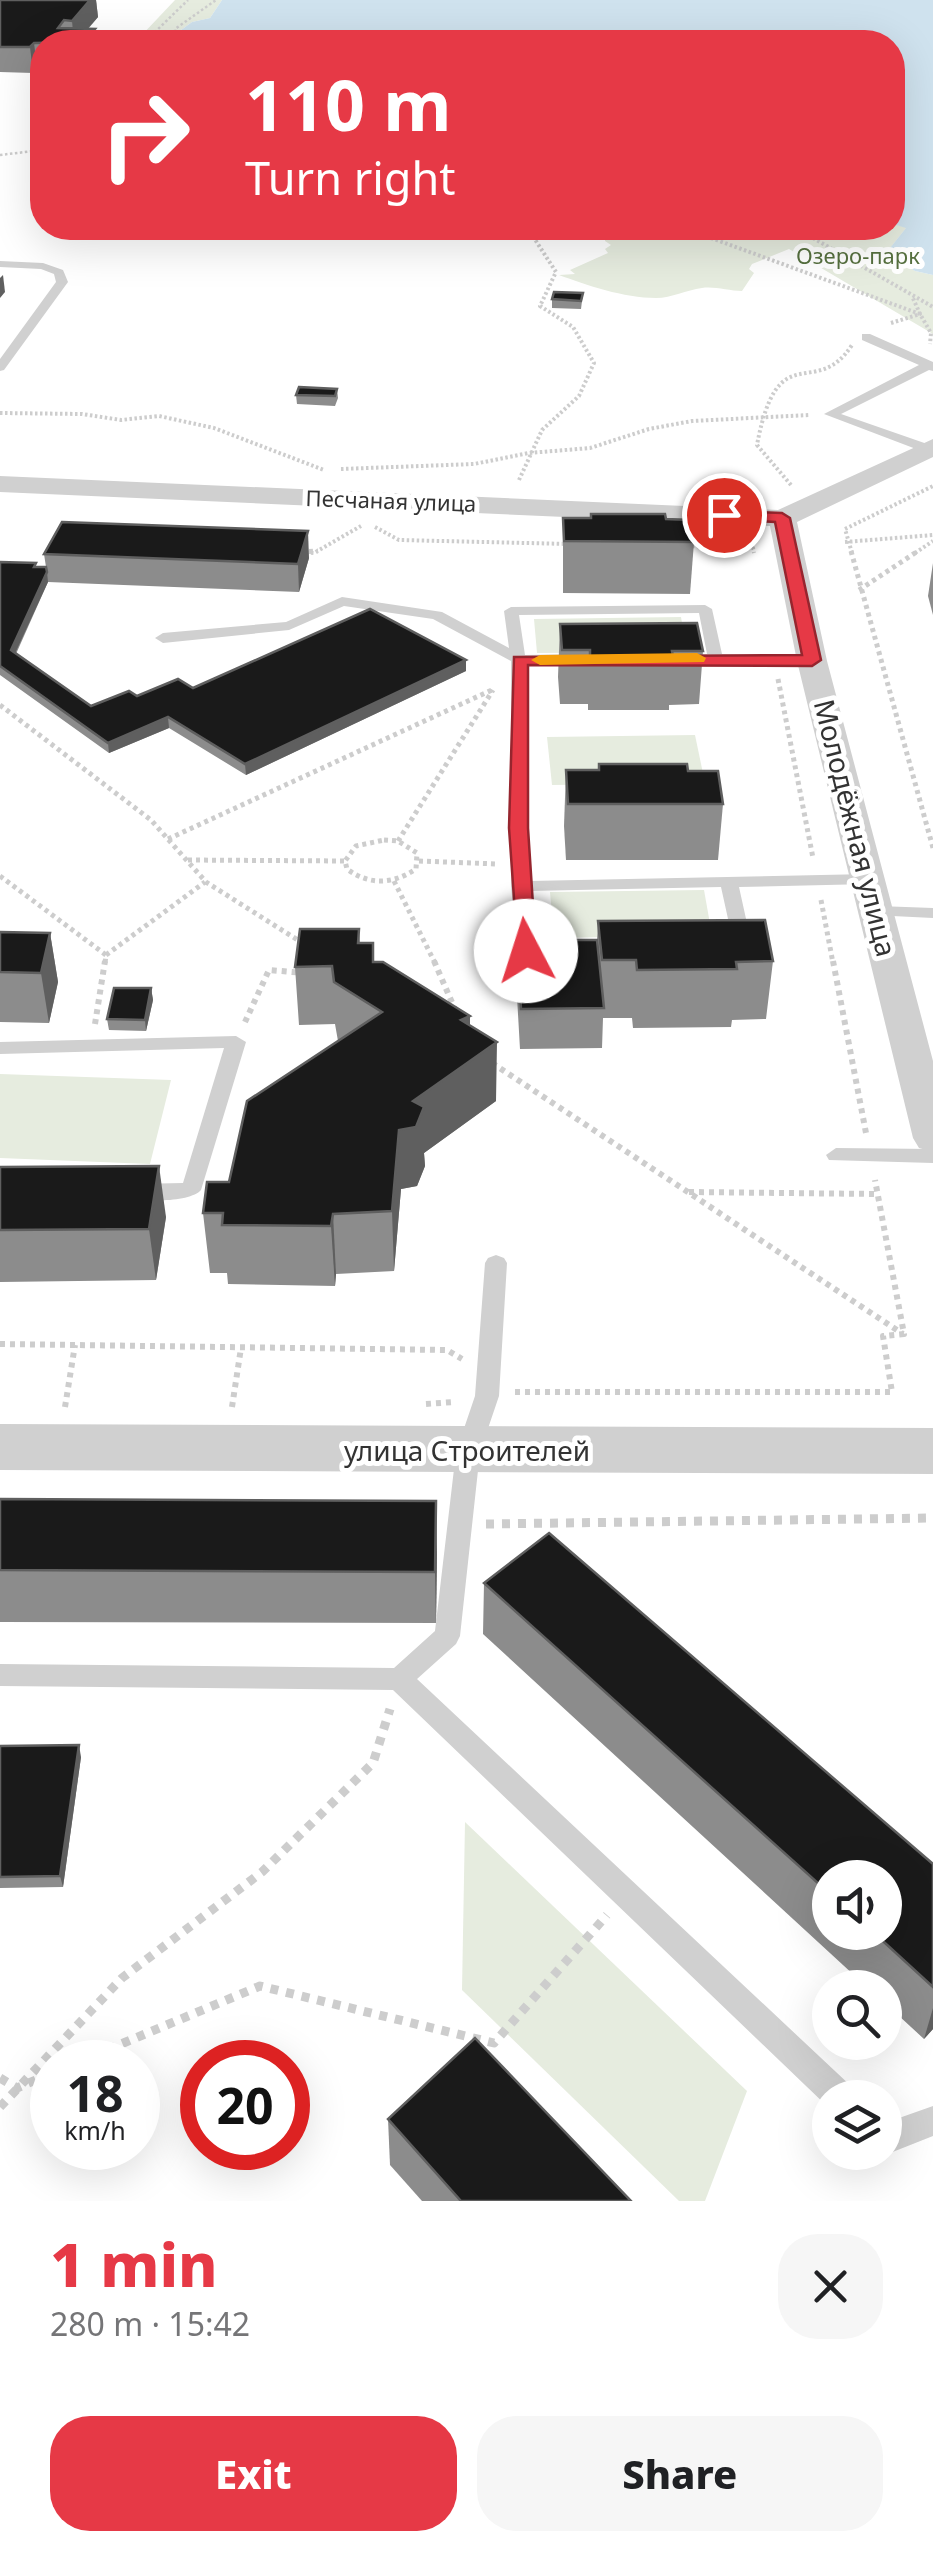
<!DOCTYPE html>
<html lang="en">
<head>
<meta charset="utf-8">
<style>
  :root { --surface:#fff; --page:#f6f6f6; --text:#202124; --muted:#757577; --accent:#e63946 }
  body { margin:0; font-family:"Noto Sans",sans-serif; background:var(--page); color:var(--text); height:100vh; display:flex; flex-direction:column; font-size:38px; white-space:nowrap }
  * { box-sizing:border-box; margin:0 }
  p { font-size:32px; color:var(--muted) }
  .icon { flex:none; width:55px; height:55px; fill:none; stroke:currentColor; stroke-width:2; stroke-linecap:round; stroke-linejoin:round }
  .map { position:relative; height:2201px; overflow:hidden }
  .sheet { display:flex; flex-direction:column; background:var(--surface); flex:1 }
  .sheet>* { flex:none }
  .top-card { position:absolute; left:30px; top:30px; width:875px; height:210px; border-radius:40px; box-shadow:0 10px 40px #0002; background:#e63946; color:#fff; overflow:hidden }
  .controls { position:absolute; left:812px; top:1860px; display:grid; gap:20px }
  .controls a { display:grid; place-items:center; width:90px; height:90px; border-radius:50%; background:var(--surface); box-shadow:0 10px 40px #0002; font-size:50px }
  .speed { position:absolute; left:30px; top:2040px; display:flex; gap:20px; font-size:50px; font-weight:700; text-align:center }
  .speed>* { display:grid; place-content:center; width:130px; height:130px; border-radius:50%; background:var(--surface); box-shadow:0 10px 40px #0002; line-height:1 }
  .speed small { font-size:25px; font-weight:400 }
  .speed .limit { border:15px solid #d22; background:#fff; color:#111 }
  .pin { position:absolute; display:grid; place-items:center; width:85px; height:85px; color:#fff; margin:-42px; border:5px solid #fff; border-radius:50%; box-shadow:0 2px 10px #0007 }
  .me { position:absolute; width:110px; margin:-55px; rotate:355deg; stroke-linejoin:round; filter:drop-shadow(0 0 8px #0008) }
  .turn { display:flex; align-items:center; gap:35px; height:210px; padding:0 50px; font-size:45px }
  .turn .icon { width:130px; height:130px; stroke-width:2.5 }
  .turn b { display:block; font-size:70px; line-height:85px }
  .round { display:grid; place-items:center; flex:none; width:105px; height:105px; border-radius:40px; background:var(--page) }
  .headline { display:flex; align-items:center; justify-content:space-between; height:170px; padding:0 50px }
  h1 { font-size:60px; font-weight:800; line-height:75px; color:var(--accent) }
  .button { display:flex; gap:20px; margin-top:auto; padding:20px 50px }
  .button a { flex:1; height:115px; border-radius:40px; background:var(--accent); color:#fff; font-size:40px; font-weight:800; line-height:115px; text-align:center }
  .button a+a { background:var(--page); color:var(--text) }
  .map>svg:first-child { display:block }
</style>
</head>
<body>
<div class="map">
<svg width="933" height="2201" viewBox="0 0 933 2201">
  <rect width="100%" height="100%" fill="#fff"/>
  <!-- green -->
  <g fill="#e6ecdf">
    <path d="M175 0H222L210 18 192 22 177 33 187 42H142L141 36Z"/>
    <path d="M893 224 907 227 887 252 915 271 933 275V334L789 249 752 264 749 269 754 273 742 291C729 291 714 286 702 288 686 290 672 298 656 298 624 298 586 285 559 275L575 274 570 270 608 253 605 249 611 245 605 241V233L611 228H892Z"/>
    <path d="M681 617 687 652 537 653 534 619Z"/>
    <path d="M695 735 705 783 552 785 547 737Z"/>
    <path d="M704 890 712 935 554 938 550 892Z"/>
    <path d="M0 1074 171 1080 150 1164 0 1158Z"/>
    <path d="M465 1822 747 2091 705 2201H679L462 1990Z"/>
  </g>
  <!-- water -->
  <path fill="#cfe2ee" d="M222 0H933V275L915 271 886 253 906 228 893 224 892 42H187L177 33 192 22 210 18Z"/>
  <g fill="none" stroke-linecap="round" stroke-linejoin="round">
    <!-- path-far4 -->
    <g stroke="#cdcdcd" stroke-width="2.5" stroke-dasharray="2.5 2.5" stroke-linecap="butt">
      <path d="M155 42 154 33 188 0"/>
      <path d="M176 42 175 29 216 0"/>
      <path d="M0 155 42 150"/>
      <path d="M531 228 535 240"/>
      <path d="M684 228 718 240"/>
      <path d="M796 228 817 240"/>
    </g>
    <!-- path-far3 -->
    <g stroke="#cdcdcd" stroke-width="4" stroke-dasharray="2.5 2.5" stroke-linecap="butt">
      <path d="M711 238 920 314 931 333 930 344"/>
      <path d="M813 238 933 307"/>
      <path d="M891 323 920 314 912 296"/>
      <path d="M0 413 82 414 121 420 159 416 214 428 324 470"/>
      <path d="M341 469 474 464 529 453 590 448 649 429 692 421 809 415"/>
      <path d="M519 480 542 430 579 396 594 363 573 327 540 306 556 272 534 238"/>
      <path d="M791 485 757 445C778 333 815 402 852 345"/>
      <path d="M375 527 399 540 569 544"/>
      <path d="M845 542 933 535"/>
      <path d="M687 546 753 548 754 553"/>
      <path d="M301 552 314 553 361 526"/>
      <path d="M852 553 845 529 933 486"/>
      <path d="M915 553 933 541"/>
    </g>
    <!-- path-far2 -->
    <g stroke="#cdcdcd" stroke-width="5" stroke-dasharray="4 4" stroke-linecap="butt">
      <path d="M851 551 933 848"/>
      <path d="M301 552 318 551"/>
      <path d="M859 590 918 551"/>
      <path d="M778 679 813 858"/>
      <path d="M0 705 151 820 206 882 304 944"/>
      <path d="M168 839 494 689"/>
      <path d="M384 840 398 841 417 853 416 869C393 884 370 886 347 869L345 861 356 846Z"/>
      <path d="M398 841 493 690"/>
      <path d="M188 860 345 861"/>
      <path d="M419 861 498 864"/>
      <path d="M0 876 106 955 105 963"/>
      <path d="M394 881 435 963"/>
      <path d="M821 900 833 963"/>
      <path d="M106 955 205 882"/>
    </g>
    <!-- path-far1 -->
    <g stroke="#cdcdcd" stroke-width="6" stroke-dasharray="5 5" stroke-linecap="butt">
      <path d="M434 961 457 1014"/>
      <path d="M833 961 866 1133"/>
      <path d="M245 1022 269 970 304 973"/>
      <path d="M95 1024 105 961"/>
      <path d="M492 1063 903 1334"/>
      <path d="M689 1192 878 1194"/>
      <path d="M0 1344 447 1350 462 1359"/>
      <path d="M515 1392H892L883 1336 904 1334 875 1180"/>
      <path d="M426 1404 453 1402"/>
      <path d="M65 1407 75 1345"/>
      <path d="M232 1407 241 1348"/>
    </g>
    <!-- path -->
    <g stroke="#cdcdcd" stroke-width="9" stroke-dasharray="8 8" stroke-linecap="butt">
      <path d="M486 1524 933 1518"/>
      <path d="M78 2062 260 1986 494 2043 607 1915"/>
      <path d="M0 2078 17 2088 52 2073"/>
      <path d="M0 2107 122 1978 262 1872 373 1763 390 1709"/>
    </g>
    <!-- service -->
    <g fill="#d0d0d0" fill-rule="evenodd">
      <path d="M0 261 43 263 63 270 68 282 4 370 0 371V359L56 282 54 274 41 269 0 267Z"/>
      <path d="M862 334H870L933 362V371L929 370 841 414 933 446V452H924L824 414 919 365 862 340Z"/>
      <path d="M342 597 442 612 509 648 504 611 511 607 705 605 712 609 722 654 817 658V664L812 666 674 661 671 658 679 653 707 654 699 613 519 615 525 655 585 654 593 659 585 664H527L529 881 869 874 878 879 869 884 739 887 752 946 743 952 734 946 721 887 529 891 534 945 546 946 548 950 539 956 518 955 511 886V661L433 619 344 606 289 630 163 643 155 638 163 633 286 622Z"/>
      <path d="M878 906 933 908V918L872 915 869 911Z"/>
      <path d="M236 1036 246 1042 201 1190C190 1203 135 1204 124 1191L134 1184 183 1183 224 1048 0 1054V1042Z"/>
      <path d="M836 1148 933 1149V1163L829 1160 826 1155Z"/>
      <path d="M496 1255 504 1258 507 1263 499 1396 480 1452 460 1636 456 1644 417 1679 852 2087 856 2098H830V2109L393 1690 0 1686V1664L394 1668 435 1631 456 1452 475 1396 485 1263 488 1258Z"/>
      <path d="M933 2106V2136L885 2155 880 2152H885V2123Z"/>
    </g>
    <!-- minor -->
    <path fill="#d0d0d0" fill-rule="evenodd" d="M933 439V457L797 522 827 661 933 1061V1152L919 1148 913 1138 797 661 770 526 0 492V476L778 510Z"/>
    <!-- tertiary -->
    <path fill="#d0d0d0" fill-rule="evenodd" d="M0 1424 933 1428V1474L0 1470Z"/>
  </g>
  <!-- wall -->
  <g fill="#8c8c8c" fill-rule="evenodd">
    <path d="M0 0H96L98 17 88 29 42 42V68H37L33 73 0 72Z"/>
    <path d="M583 293 581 309 552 308V299Z"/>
    <path d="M337 389 338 398 335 406 297 404 296 395Z"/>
    <path d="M563 518 666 519 694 542 690 594 563 593Z"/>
    <path d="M44 554 309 558 299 592 48 582 16 654 91 706 137 696 193 688 466 671 246 775 169 728 109 753 0 675V562L36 563V567H46Z"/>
    <path d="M933 563V615L928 596Z"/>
    <path d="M560 624 703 651 699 704 669 705V710H588V704H560L558 677Z"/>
    <path d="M566 770 688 771 723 804 718 860H566L564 826Z"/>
    <path d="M598 921 773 961 766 1019 732 1020 731 1027 633 1028 632 1018H603L602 1048 520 1049 516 979 517 940H597Z"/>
    <path d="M359 929 360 943 374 962 470 1026 496 1101 424 1153 425 1166 417 1186 401 1189 394 1271 336 1274 335 1286 228 1284 227 1273H210L203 1213 338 1041 335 1024 299 1025 295 967Z"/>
    <path d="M0 932 50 933 58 982 49 1023 0 1022Z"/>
    <path d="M151 988 153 1000 146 1031 109 1030 107 1019Z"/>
    <path d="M0 1167 166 1217 156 1280 0 1282Z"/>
    <path d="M0 1499 437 1553 436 1623 0 1622Z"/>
    <path d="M484 1583 933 1864V2029L924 2039 885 2003V1988H868L483 1634ZM830 1878 885 1932H830Z"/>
    <path d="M0 1746 81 1757 63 1887 0 1888Z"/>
    <path d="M388 2119 631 2201H422L390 2165Z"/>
  </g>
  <!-- shaded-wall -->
  <g fill="#5f5f5f">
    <path d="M90 0H96L98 17 76 42H74L72 21Z"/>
    <path d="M95 29 96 42H84Z"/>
    <path d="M34 43 37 68 33 73 30 47Z"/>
    <path d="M3 275 5 292 0 298V278Z"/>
    <path d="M308 531 309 558 299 592 298 564Z"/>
    <path d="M47 572 48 582 12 660 11 650Z"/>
    <path d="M466 660V671L246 775 245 764Z"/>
    <path d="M168 717 169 728 109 753 108 743Z"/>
    <path d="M50 933 58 982 49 1023 41 973Z"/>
    <path d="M151 988 153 1000 146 1031 145 1020Z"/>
    <path d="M470 1016V1061L497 1042 496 1101 424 1153 425 1166 417 1186 401 1189 394 1271 392 1211 399 1130 413 1101 461 1020Z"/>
    <path d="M159 1166 166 1217 156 1280 149 1229Z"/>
    <path d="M333 1214 336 1274 335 1286 331 1226Z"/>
    <path d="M436 1501 437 1553 436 1623 435 1572Z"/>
    <path d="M79 1745 81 1757 63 1887 60 1876Z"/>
    <path d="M933 2008V2029L924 2039Z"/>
  </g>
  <!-- building -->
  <g fill="#1a1a1a" stroke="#5f5f5f" stroke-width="2.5">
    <path d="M0 0H90L72 21 64 20 58 28 95 29 84 42 34 43 30 47H0Z"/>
    <path d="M554 292 583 293 581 301 552 299Z"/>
    <path d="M299 387 337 389 335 396 296 395Z"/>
    <path d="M591 514H665L666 519 691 520 694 542 564 541 563 518H591Z"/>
    <path d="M62 522 308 531 298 564 44 554Z"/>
    <path d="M0 562 36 563 34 567H46L47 572 11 650 91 706 129 691 137 696 178 679 193 688 370 609 466 660 245 764 168 717 108 743 0 666Z"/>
    <path d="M697 623 703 651H672L673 656 590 657V650H562L560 624Z"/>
    <path d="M599 764H687L688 771H718L723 804H568L566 770H599Z"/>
    <path d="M765 920 773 961 736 962 737 969 637 970 636 960H602L598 921Z"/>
    <path d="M300 929H359L358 943H373V962H383L470 1016 461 1020 497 1042 413 1101 424 1107 416 1127 399 1130 392 1211 333 1214 331 1226 222 1225 223 1213H203L207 1182H229L247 1101 382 1012 334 982 332 966 295 967Z"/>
    <path d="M0 932 50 933 41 973 0 972Z"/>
    <path d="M517 940H597L604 1008 521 1009Z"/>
    <path d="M114 988H151L145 1020 107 1019Z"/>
    <path d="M159 1166 149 1229 0 1230V1167Z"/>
    <path d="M0 1499 436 1501 435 1572 0 1570Z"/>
    <path d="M549 1533 933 1864V1987L873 1932H885V1878H830V1894L484 1583Z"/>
    <path d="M79 1745 60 1876 0 1877V1746Z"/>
    <path d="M475 2038 631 2201H461L388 2119Z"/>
  </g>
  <!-- route -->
  <path fill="#e63946" stroke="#96252e" stroke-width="2.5" d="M724 511 782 513 790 518 821 660 812 666 528 665V828L536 951 533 955H518L509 828 514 657 802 655 775 522 718 519 716 515Z"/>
  <!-- slow -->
  <path fill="#f59e0b" d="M697 653 706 658 704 662 540 665 531 660 540 655Z"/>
  <g text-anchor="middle" stroke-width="10" stroke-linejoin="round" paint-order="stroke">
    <!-- far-park labels -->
    <g font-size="22" fill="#56703f" stroke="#fff">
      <text x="858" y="264">Озеро-парк</text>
    </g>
    <!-- far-street labels -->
    <g font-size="22" fill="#333" stroke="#fff">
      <text transform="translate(391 501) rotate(2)" y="8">Песчаная улица</text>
    </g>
    <!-- street labels -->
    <g font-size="28" fill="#333" stroke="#fff">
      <text transform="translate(855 828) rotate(76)" y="10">Молодёжная улица</text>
      <text x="467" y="1461">улица Строителей</text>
    </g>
  </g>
</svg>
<div class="controls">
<a><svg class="icon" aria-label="sound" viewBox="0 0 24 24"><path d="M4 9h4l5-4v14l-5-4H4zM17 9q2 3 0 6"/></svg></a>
<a><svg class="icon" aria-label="search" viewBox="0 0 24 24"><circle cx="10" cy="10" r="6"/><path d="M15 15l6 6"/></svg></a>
<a><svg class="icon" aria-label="layers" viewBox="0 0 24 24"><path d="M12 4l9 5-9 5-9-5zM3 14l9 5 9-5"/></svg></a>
</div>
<div class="speed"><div>18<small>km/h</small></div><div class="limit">20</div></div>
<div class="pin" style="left:724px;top:515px;background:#d93025"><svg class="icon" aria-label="arrive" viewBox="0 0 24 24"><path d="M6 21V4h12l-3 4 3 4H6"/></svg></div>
<svg class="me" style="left:526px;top:951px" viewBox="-20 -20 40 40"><circle r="19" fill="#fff"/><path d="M0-13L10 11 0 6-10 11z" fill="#e63946"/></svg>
<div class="top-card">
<div class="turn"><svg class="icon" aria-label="right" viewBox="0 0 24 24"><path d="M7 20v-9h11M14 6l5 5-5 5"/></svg><div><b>110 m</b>Turn right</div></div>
</div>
</div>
<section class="sheet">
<div class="headline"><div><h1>1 min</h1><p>280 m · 15:42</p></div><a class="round"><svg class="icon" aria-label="close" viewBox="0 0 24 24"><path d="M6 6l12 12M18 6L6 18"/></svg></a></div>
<div class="button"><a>Exit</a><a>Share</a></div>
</section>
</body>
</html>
